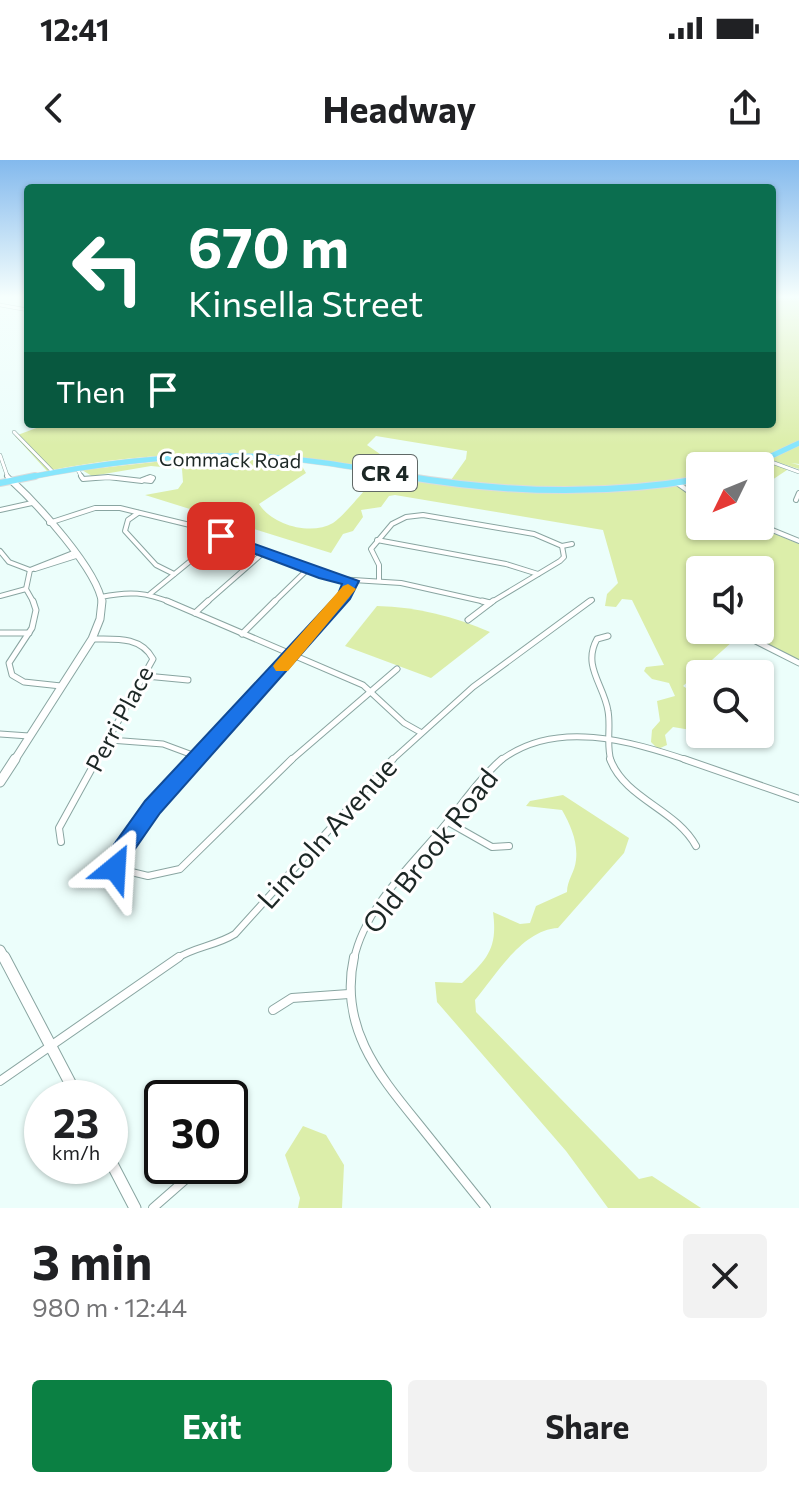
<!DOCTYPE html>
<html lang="en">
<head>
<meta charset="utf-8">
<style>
  :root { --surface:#fff; --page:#f2f2f2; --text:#202124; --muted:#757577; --accent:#0b8043 }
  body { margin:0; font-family:Commissioner,sans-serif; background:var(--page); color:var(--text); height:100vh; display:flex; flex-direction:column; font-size:30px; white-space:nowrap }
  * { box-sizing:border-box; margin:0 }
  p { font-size:26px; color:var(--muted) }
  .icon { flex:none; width:44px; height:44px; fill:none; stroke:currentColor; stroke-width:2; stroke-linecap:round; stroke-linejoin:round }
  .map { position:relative; height:1048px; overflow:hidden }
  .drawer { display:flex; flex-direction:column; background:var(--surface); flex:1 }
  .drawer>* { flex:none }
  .banner { position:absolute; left:24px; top:24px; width:752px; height:244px; border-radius:8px; box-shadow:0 2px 6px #0004; background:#0b6e4f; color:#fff; overflow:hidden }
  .needle { width:52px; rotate:227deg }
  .buttons { position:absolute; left:686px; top:292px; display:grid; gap:16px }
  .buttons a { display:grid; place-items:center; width:88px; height:88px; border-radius:8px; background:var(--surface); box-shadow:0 2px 6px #0004; font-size:40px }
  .speed { position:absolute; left:24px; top:920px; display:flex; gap:16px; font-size:40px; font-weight:700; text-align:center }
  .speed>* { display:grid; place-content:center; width:104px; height:104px; border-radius:50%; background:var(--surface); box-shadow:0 2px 6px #0004; line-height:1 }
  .speed small { font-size:20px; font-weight:400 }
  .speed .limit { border:4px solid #111; border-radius:12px; background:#fff; color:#111 }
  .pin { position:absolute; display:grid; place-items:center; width:68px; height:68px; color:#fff; margin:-34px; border-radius:16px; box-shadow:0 4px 12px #0006 }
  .me { position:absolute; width:88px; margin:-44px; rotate:27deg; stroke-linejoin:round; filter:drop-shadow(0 0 6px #0008) }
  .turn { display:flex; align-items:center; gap:28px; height:168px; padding:0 32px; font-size:36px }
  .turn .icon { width:104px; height:104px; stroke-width:2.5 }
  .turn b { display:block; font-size:56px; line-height:68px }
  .then { display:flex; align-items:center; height:76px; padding:0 32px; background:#0003; gap:16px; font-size:30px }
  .round { display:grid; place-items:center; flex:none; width:84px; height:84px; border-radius:8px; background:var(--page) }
  .headline { display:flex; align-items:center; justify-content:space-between; height:136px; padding:0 32px }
  h1 { font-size:48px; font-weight:700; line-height:60px }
  .action { display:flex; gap:16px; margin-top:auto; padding:16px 32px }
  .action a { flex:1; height:92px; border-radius:8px; background:var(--accent); color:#fff; font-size:32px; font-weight:700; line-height:92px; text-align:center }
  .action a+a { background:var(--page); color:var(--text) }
  .status { display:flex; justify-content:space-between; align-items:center; height:56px; padding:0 40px; background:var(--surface); direction:ltr }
  .status svg { height:22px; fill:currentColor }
  header { display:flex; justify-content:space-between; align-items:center; height:104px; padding:0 32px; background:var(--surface); font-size:36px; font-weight:700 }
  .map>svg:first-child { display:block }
</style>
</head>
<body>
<div class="status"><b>12:41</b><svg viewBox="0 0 49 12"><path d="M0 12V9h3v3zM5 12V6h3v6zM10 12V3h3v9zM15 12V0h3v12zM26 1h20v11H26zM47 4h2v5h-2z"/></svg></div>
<header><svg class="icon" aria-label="back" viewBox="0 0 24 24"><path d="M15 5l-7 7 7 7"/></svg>Headway<svg class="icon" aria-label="share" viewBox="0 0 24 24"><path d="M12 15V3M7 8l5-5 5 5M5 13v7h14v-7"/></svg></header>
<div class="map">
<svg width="799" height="1048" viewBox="0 0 799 1048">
  <rect width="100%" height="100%" fill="#ecfefb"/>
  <!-- green -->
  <g fill="#dceeaa" fill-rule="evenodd">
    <path d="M772 138H799V304L791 303 799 305V309L770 300 787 310 763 326 760 333V306H700V337L682 324 676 325 700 341V366H756L799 384V501L742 473 683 526 700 537V559L690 556 687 561 691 570 673 567 665 575 667 585 658 589 651 582 652 570 660 561 657 541 675 536 669 523 652 519 644 511 646 507 664 505 632 440 622 439 616 447 605 446 607 434 618 423 603 370 395 335 389 336 381 347 361 350 363 357 353 371 343 374 331 393 145 335 178 329 183 322 182 309 151 306 92 316 82 310 200 297 300 303 306 313 259 344C272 365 311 376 333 363 342 357 356 340 364 331L353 310 420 321 451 320 466 299 467 291 376 276 367 285 380 294V300L369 307 353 303 350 306C245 290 152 290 47 311L15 276 47 264H772ZM700 410H760V470H700Z"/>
    <path d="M377 446C418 447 452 456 490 472L431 518 345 486Z"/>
    <path d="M563 635 629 678 624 693 558 768C522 770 497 814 475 840L476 852 639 1019 652 1016 701 1048H608L566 991 437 842 435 822 462 823C487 799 498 789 493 752L520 764 530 763 536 746 567 732C567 720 575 712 576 700 578 682 571 666 562 650L526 646 530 641Z"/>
    <path d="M303 966 326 975 344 1005 342 1048H298L300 1038 285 995Z"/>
  </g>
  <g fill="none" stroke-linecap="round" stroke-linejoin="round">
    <defs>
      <g id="street-far4">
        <path d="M14 272 53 312"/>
        <path d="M0 295 8 318"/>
        <path d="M766 300 799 312"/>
        <path d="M77 308 82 318"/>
        <path d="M96 318H116"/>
        <path d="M147 318H153"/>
      </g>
      <g id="street-far3">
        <path d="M7 316 11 320"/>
        <path d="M81 316 83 319 108 317 142 321"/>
        <path d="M150 317 153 318 151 321 142 320Z"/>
        <path d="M677 323 700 339"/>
        <path d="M796 340 799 333"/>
        <path d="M0 350 32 343"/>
        <path d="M138 353 128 360 125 371 156 405 174 414"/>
        <path d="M49 363 95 348H120L194 366 337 419 401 423 490 443"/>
        <path d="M760 365 799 381"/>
        <path d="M377 380 506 404 538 414"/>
        <path d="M562 386 572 384"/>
        <path d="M0 391 9 402 30 410"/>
        <path d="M35 409 76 396"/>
        <path d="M379 421V405L371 389 392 364 406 357 423 355 534 374 562 386 564 397 560 401 490 443"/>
        <path d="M150 434 221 376"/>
        <path d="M0 436 26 429"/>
        <path d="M101 437C129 431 146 432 172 443"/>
        <path d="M34 443 26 429 30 410 73 393"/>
        <path d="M206 443 263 393"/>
        <path d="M273 443 307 410"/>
        <path d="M338 443 351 421"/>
        <path d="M587 443 592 440"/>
      </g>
      <g id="street-far2">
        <path d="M33 441 36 450 32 468 9 503 12 515 24 522 61 526"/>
        <path d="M167 441 363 525 404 563 420 572"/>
        <path d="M482 441 490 443"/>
        <path d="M195 453 208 441"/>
        <path d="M468 460 493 441"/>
        <path d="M734 470 799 503"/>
        <path d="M0 473H29"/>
        <path d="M242 474 275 441"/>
        <path d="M608 476 597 479C582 506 604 525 608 551 611 567 606 584 611 601"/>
        <path d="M92 479C115 479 141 476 153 499L96 601"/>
        <path d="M146 516 188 520"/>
        <path d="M0 574 29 576"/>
        <path d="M110 580 163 584 198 597"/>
        <path d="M194 601 340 441"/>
        <path d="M290 601 397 509"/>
        <path d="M391 601 473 527 590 441"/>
        <path d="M500 601C555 558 630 581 690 601"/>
      </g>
      <g id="street-far1">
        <path d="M196 599C166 632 132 667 115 708L148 716 180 709 292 599"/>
        <path d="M610 599C625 639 676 649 696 686"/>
        <path d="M684 599 799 639"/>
        <path d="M448 662 492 687 509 686"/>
        <path d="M61 682 59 668 97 599"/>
        <path d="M176 799C193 787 216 786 235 774L393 599"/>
        <path d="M354 799C365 747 412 705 445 665 463 643 480 618 502 599"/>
      </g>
      <g id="street">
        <path d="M354 797C339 865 376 912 417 962 440 991 463 1019 486 1048"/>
        <path d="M273 850 292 838 349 834"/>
        <path d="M0 921 179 797"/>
        <path d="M153 1048 201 1006"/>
      </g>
      <path id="secondary-far4" d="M0 145 28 150"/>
      <path id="secondary-far3" d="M12 321C37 344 98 410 102 443"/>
      <path id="secondary-far2" d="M14 601 92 479 100 459 102 441"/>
      <g id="secondary-far1">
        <path d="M0 622 15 599"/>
        <path d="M0 790 5 799"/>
      </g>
      <g id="secondary">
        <path d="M4 797 78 938"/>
        <path d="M110 1000 135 1048"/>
      </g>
      <g id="primary-far1">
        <path d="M750 306 799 283"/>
        <path d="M25 318C105 302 188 292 270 297 319 300 368 310 416 318"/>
      </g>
      <g id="primary">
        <path d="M404 316C504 333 600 336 700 319"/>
        <path d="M0 323 35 316"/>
      </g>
    </defs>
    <!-- street-far4 casing -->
    <use href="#street-far4" stroke="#89a5a1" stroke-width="4"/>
    <!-- street-far3 casing -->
    <use href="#street-far3" stroke="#89a5a1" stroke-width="6"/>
    <!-- street-far2 casing -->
    <use href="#street-far2" stroke="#89a5a1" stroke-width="7"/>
    <!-- street-far1 casing -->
    <use href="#street-far1" stroke="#89a5a1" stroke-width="8"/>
    <!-- street casing -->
    <use href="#street" stroke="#89a5a1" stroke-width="10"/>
    <!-- secondary-far4 casing -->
    <use href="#secondary-far4" stroke="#89a5a1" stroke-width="4"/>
    <!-- secondary-far3 casing -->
    <use href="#secondary-far3" stroke="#89a5a1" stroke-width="8"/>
    <!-- secondary-far2 casing -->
    <use href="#secondary-far2" stroke="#89a5a1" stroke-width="9"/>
    <!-- secondary-far1 casing -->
    <use href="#secondary-far1" stroke="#89a5a1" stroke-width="11"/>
    <!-- secondary casing -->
    <use href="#secondary" stroke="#89a5a1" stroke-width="13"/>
    <!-- primary-far1 casing -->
    <use href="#primary-far1" stroke="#dbdcdc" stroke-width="6"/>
    <!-- primary casing -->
    <use href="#primary" stroke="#dbdcdc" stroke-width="8"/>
    <!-- street-far4 -->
    <use href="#street-far4" stroke="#fff" stroke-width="3"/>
    <!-- street-far3 -->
    <use href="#street-far3" stroke="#fff" stroke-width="4"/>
    <!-- street-far2 -->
    <use href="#street-far2" stroke="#fff" stroke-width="5"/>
    <!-- street-far1 -->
    <use href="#street-far1" stroke="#fff" stroke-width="6"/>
    <!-- street -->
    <use href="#street" stroke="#fff" stroke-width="8"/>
    <!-- secondary-far4 -->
    <use href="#secondary-far4" stroke="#fff" stroke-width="3"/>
    <!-- secondary-far3 -->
    <use href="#secondary-far3" stroke="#fff" stroke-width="6"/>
    <!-- secondary-far2 -->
    <use href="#secondary-far2" stroke="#fff" stroke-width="7"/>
    <!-- secondary-far1 -->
    <use href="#secondary-far1" stroke="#fff" stroke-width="9"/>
    <!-- secondary -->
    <use href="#secondary" stroke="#fff" stroke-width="11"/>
    <!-- primary-far1 -->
    <use href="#primary-far1" stroke="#87e6fc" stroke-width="5"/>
    <!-- primary -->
    <use href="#primary" stroke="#87e6fc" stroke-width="6"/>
  </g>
  <!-- sky -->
  <linearGradient id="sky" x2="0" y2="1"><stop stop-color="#83b9ed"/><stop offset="0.48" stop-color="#f6fffd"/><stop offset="1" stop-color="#f6fffd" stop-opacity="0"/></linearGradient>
  <rect width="799" height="285" fill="url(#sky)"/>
  <!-- route -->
  <path fill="#1a73e8" stroke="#114b97" stroke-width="2" d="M221 372 359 421 350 439 160 653 128 699 124 715 115 718 107 715 104 708 105 697 145 641 338 434 342 424 319 418 216 379 214 376Z"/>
  <!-- slow -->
  <path fill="#f59e0b" d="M348 424 356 429 288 511H276L273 506 276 502 343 426Z"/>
  <g text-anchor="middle" stroke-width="6" stroke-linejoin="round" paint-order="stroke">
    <!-- far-street labels -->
    <g font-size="20" fill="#1c2725" stroke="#fff">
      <text transform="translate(230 300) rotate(1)" y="7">Commack Road</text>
    </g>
    <!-- shield labels -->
    <rect fill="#fff" stroke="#606866" stroke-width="2" x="353" y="295" width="64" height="36" rx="6"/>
    <g font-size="22" font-weight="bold" fill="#1c2725">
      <text x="385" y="321">CR 4</text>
    </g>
    <!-- street labels -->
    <g font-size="24" fill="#1c2725" stroke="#fff">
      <text transform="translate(120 559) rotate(-62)" y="8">Perri Place</text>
    </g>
    <!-- near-street labels -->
    <g font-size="28" fill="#1c2725" stroke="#fff">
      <text transform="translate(327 673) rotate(-48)" y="10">Lincoln Avenue</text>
      <text transform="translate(430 691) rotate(-52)" y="10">Old Brook Road</text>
    </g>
  </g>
</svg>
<div class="buttons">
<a><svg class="needle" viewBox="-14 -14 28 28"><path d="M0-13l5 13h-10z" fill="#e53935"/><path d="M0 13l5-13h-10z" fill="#757577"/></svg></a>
<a><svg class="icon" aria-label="sound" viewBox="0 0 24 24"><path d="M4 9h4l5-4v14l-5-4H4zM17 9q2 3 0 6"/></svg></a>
<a><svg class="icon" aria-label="search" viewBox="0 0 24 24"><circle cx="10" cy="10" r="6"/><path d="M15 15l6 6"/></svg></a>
</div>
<div class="speed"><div>23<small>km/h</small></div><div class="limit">30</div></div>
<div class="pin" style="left:221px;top:376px;background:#d93025"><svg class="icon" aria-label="arrive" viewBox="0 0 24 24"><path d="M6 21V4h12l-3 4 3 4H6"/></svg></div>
<svg class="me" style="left:115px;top:708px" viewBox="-20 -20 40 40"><path d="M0-17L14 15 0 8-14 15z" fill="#1a73e8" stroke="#fff" stroke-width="4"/></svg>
<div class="banner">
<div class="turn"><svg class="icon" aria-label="left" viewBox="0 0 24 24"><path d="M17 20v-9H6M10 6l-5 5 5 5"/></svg><div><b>670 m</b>Kinsella Street</div></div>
<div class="then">Then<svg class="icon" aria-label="arrive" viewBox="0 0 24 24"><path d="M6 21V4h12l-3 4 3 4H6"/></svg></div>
</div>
</div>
<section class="drawer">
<div class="headline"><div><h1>3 min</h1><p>980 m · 12:44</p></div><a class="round"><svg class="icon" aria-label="close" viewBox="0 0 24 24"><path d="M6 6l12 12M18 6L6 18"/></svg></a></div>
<div class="action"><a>Exit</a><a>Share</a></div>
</section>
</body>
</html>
